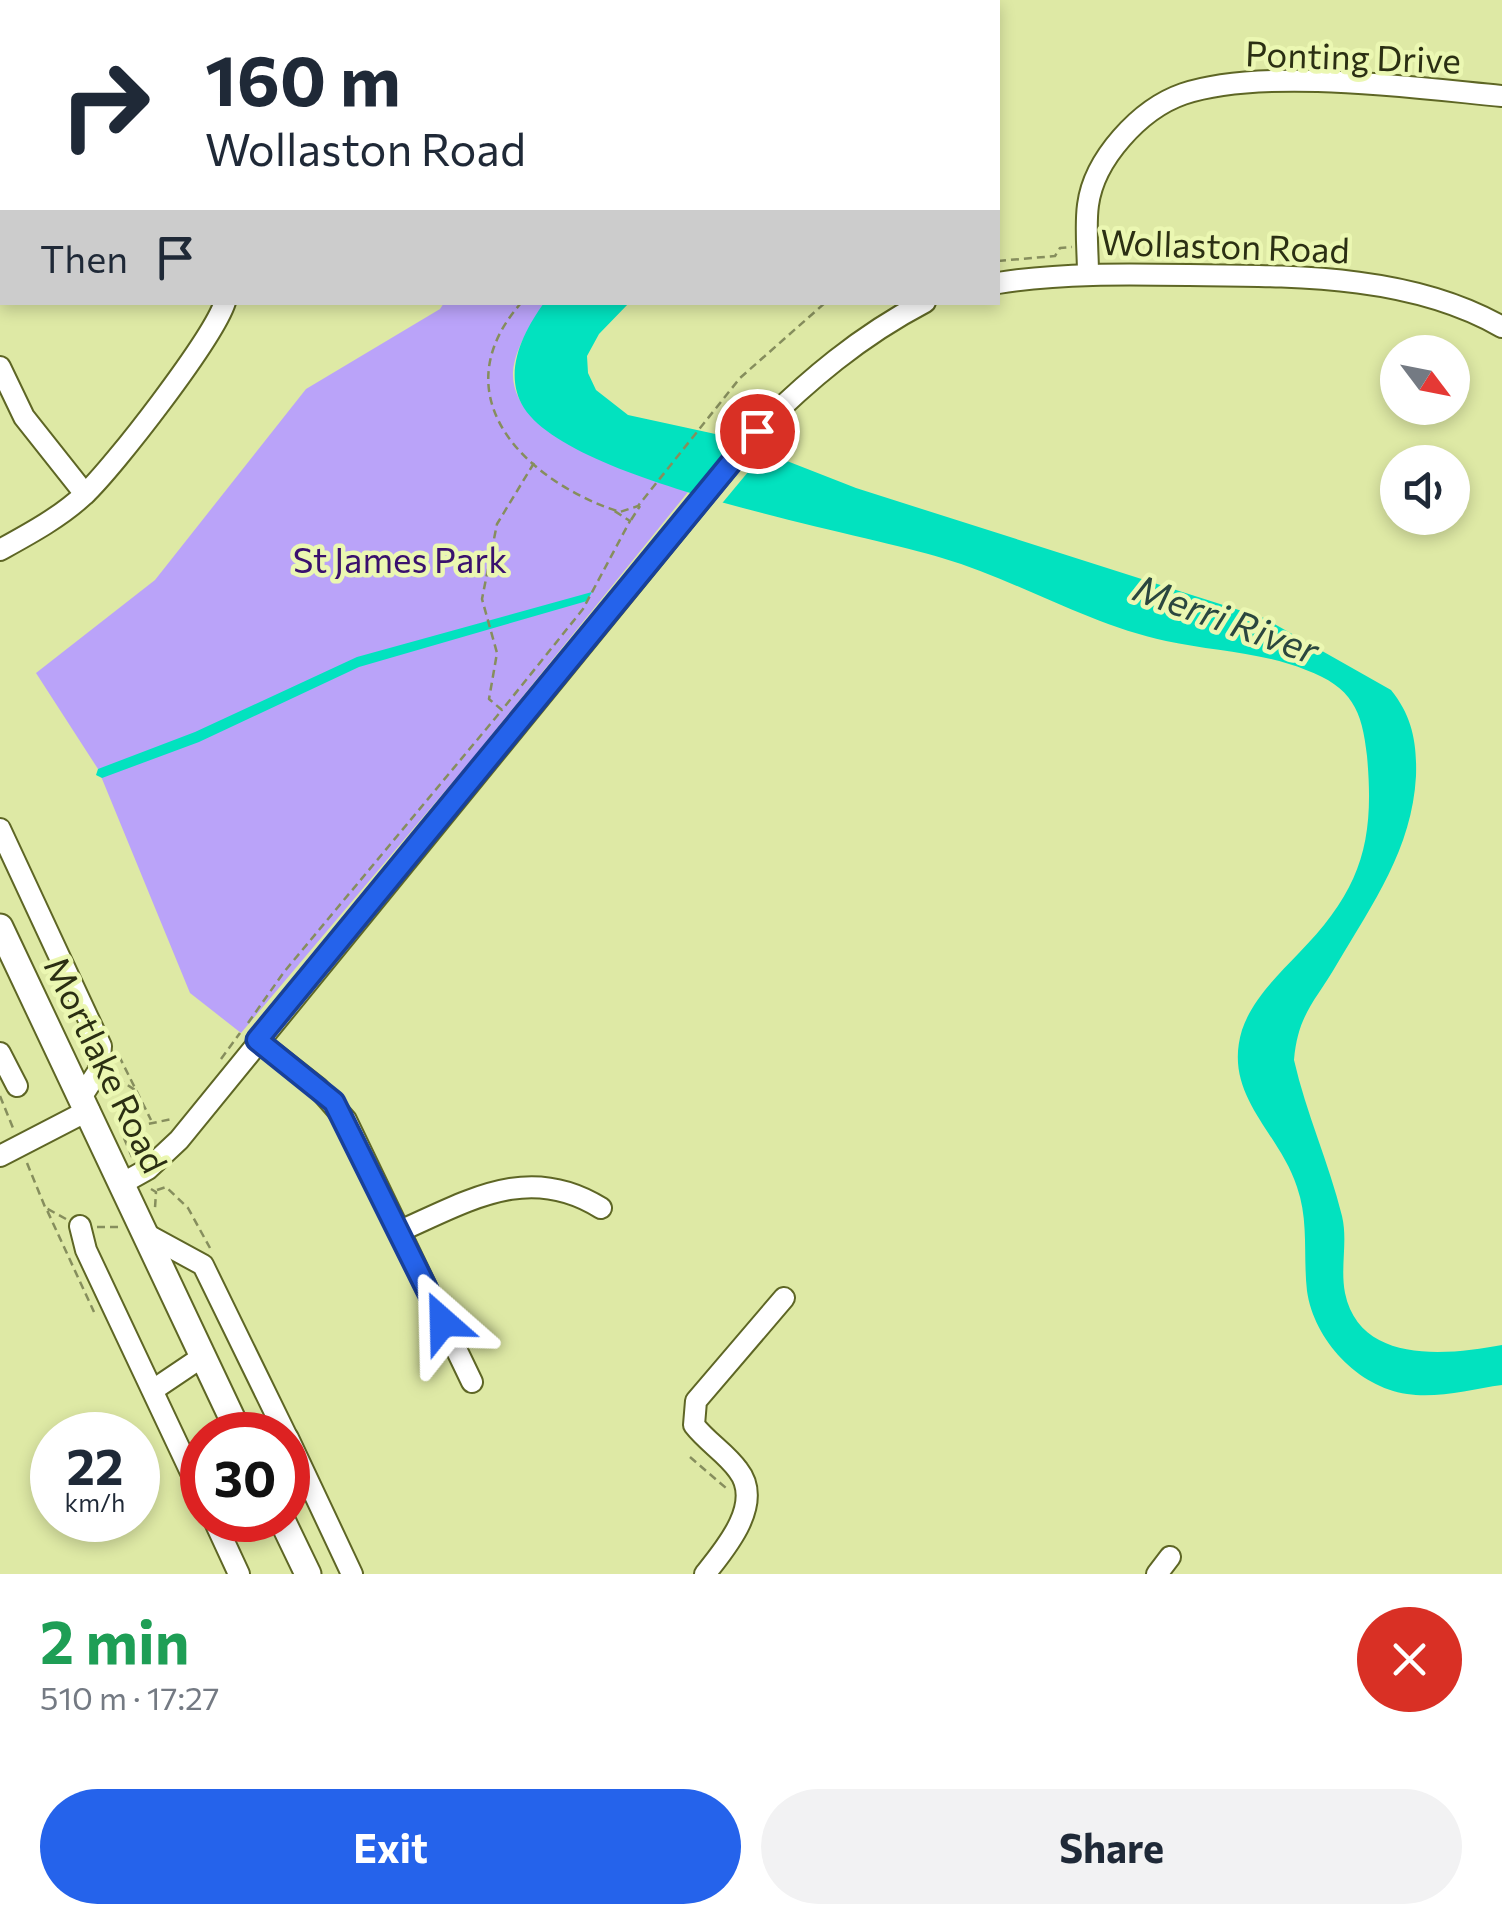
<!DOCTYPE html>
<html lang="en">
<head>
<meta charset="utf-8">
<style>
  :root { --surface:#fff; --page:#f2f2f3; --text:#1f2937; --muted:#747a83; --accent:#2563eb }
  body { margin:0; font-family:Commissioner,sans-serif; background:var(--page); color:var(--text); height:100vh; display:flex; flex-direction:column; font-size:38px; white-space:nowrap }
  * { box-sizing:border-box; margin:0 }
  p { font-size:32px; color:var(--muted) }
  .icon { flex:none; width:55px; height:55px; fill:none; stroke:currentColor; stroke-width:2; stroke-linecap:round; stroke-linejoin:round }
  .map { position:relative; height:1574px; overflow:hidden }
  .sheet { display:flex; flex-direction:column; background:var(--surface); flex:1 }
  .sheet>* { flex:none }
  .guide { position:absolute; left:0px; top:0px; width:1000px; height:305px; box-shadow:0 5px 15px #0003; background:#fff; color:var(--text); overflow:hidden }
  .needle { width:65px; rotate:122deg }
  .fabs { position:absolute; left:1380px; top:335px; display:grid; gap:20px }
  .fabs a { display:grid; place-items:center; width:90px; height:90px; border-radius:50%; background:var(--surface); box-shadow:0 5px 15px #0003; font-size:50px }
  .speed { position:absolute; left:30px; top:1412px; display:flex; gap:20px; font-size:50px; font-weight:700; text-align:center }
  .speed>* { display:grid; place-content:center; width:130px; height:130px; border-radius:50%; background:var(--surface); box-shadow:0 5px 15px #0003; line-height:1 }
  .speed small { font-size:25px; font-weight:400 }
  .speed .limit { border:15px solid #d22; background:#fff; color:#111 }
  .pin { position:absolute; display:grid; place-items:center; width:85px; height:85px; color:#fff; margin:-42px; border:5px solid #fff; border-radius:50%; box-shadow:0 2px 10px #0007 }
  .me { position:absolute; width:110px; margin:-55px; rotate:335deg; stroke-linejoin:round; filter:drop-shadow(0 0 8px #0008) }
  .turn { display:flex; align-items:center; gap:35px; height:210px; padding:0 40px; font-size:45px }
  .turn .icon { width:130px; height:130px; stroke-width:2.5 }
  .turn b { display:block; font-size:70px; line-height:85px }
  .then { display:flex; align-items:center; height:95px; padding:0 40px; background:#0003; gap:20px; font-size:38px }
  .round { display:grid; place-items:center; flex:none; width:105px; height:105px; border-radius:52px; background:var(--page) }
  .overview { display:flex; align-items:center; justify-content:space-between; height:170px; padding:0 40px }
  h1 { font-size:60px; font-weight:700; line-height:75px; color:#1e9e55 }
  .cta { display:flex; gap:20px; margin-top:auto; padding:20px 40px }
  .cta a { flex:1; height:115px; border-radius:60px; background:var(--accent); color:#fff; font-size:40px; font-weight:700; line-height:115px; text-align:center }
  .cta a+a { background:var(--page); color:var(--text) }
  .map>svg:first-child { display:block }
</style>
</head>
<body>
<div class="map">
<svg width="1502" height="1574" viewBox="0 0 1502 1574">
  <rect width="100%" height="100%" fill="#dee9a5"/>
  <!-- green -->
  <g fill="#baa3f9">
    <path d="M482 0H768L767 2Z"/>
    <path d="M444 303H545C532 323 515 347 513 372 510 440 638 473 688 492L472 759 241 1033 190 993 98 769 36 673 155 580 306 389 440 309Z"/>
  </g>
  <!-- water -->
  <g fill="#02e2bf">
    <path d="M544 303H629L599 334 587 356 588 373 596 390 628 415 720 435 856 488 1264 618 1391 690C1412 716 1417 742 1416 776 1412 849 1373 903 1337 964 1315 1002 1298 1014 1294 1060 1306 1113 1329 1163 1342 1216 1348 1241 1340 1267 1345 1293 1360 1365 1448 1355 1502 1345V1385C1472 1389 1437 1399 1407 1394 1358 1387 1314 1340 1307 1291 1303 1256 1309 1221 1297 1187 1279 1131 1222 1096 1242 1030 1252 1000 1277 976 1298 954 1361 890 1375 843 1367 756 1362 710 1352 687 1306 670 1262 652 1212 651 1166 641 1089 625 1017 580 942 558 852 531 573 483 524 408 502 373 523 332 544 303Z"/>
    <path d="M592 592 587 601 359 667 199 742 102 778 96 775 98 769 195 732 357 657Z"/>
  </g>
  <!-- pier -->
  <path fill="#dee9a5" d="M743 439 767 449 719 507 694 499Z"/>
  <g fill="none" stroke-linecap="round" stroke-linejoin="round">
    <defs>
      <g id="minor">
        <path d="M177 2 179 0"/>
        <path d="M417 2 420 0"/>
        <path d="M0 265 2 262"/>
        <path d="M1088 274C1088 252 1085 227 1088 205 1094 159 1140 109 1183 94 1263 67 1417 88 1502 96"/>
        <path d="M998 283C1061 273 1124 274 1189 275 1292 276 1410 274 1502 327"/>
        <path d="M0 367 24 417 85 494"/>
        <path d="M0 550C29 534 59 518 84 495 114 467 213 339 225 302"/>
        <path d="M0 829 101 1046 99 1070 82 1096"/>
        <path d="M257 1040 318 1088 346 1120 472 1382"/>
        <path d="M0 1053 17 1086"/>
        <path d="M0 1156 89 1110"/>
        <path d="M123 1183 148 1169 179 1140 757 431C808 380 860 336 925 302"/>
        <path d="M80 1226 86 1250 202 1496"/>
        <path d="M400 1231C470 1200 529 1163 601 1208"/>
        <path d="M146 1234 203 1265 286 1435"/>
        <path d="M153 1390 202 1357"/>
        <path d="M288 1438 352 1574"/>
        <path d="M214 1520 239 1574"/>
        <path d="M705 1574C726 1548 764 1503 738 1470 726 1453 707 1442 694 1425L696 1401 784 1298"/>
        <path d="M1157 1574 1170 1557"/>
      </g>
      <g id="major">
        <path d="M0 927 240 1435"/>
        <path d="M282 1520 308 1574"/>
      </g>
    </defs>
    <!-- minor casing -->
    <use href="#minor" stroke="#5e6625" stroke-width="24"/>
    <!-- major casing -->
    <use href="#major" stroke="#5e6625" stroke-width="29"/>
    <!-- path -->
    <g stroke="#868e5d" stroke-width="2.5" stroke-dasharray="8 5" stroke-linecap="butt">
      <path d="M747 2 748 0"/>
      <path d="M998 261 1055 256 1060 248 1072 247"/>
      <path d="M522 302C438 396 526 482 620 512L638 506 740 378 826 302"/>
      <path d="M534 463 497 524 482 599 497 653 489 699 502 710 583 609 630 521 613 510"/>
      <path d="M631 520 640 506"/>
      <path d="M248 1023 284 972 502 710"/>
      <path d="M119 1056 151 1120"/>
      <path d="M221 1059 240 1033"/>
      <path d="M117 1078 135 1090"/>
      <path d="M0 1096 13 1128"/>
      <path d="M127 1137 143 1125 172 1119"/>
      <path d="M124 1138 132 1157"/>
      <path d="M27 1163 45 1207"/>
      <path d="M151 1189 156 1192 155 1208"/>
      <path d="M157 1190 166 1187 188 1208 210 1248"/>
      <path d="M66 1219 46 1208 94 1312"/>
      <path d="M97 1227H119"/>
      <path d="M690 1457 726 1488"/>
    </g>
    <!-- minor -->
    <use href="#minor" stroke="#fff" stroke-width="20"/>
    <!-- major -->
    <use href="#major" stroke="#fff" stroke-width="25"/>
  </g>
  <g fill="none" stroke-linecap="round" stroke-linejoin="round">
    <defs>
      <path id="route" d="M443 1322 334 1102 257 1040 757 431"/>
    </defs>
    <!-- route casing -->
    <use href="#route" stroke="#184099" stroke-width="25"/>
    <!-- route -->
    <use href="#route" stroke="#2563eb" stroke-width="18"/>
  </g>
  <g text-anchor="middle" stroke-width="9" stroke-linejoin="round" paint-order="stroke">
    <!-- street labels -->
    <g font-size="35" fill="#2b2f13" stroke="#ebf7b2">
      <text transform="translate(1353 58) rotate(2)" y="12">Ponting Drive</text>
      <text transform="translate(1225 247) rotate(2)" y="12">Wollaston Road</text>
      <text transform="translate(105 1065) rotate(64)" y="12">Mortlake Road</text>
    </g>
    <!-- park labels -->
    <g font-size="35" fill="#39106e" stroke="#ebf7b2">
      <text x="400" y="573">St James Park</text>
    </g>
    <!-- water labels -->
    <g font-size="38" font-style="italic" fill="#2b473f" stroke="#ebf7b2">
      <text transform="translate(1226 620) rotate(20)" y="13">Merri River</text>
    </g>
  </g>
</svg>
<div class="fabs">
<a><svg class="needle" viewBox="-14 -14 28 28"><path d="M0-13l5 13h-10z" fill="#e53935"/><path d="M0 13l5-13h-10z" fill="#747a83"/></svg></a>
<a><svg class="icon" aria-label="sound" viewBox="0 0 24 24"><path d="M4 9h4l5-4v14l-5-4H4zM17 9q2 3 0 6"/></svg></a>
</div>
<div class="speed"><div>22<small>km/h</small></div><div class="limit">30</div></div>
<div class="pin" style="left:757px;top:431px;background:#d93025"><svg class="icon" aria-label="arrive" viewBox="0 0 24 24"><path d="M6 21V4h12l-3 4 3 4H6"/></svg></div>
<svg class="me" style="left:443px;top:1322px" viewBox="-20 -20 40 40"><path d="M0-17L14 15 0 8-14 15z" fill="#2563eb" stroke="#fff" stroke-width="4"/></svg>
<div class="guide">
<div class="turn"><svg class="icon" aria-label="right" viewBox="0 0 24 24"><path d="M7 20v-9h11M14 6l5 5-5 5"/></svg><div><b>160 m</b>Wollaston Road</div></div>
<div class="then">Then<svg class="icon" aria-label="arrive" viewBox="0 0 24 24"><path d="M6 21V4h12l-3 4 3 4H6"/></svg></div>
</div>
</div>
<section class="sheet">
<div class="overview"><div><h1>2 min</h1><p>510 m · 17:27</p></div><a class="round" style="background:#d93025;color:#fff"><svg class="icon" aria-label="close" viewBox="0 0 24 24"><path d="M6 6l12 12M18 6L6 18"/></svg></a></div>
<div class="cta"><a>Exit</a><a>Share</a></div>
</section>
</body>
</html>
